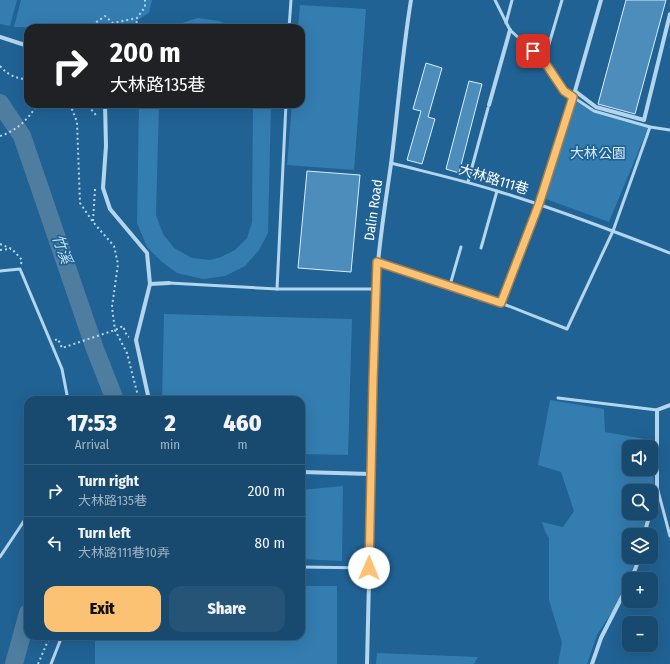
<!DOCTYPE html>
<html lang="en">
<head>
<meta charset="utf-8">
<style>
  :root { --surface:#184a6f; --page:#255477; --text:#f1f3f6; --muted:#9fb3c3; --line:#366282; --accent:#fbc274 }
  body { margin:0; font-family:"Fira Sans Condensed","Noto Sans TC",sans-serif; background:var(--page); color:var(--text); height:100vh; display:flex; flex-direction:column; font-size:15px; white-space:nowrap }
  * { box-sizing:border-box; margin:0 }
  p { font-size:13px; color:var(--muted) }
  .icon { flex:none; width:22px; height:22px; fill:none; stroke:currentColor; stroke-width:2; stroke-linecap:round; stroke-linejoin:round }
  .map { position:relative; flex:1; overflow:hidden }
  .details { position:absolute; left:24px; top:396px; width:281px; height:244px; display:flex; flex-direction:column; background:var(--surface); border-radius:12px; box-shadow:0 4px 16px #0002,0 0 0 1px var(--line) }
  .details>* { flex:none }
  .hud { position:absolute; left:24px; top:24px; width:281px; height:84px; border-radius:12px; box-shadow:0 4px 16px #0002,0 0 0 1px var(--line); background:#202124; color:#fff; overflow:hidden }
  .controls { position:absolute; left:622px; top:440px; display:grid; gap:8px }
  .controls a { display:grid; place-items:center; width:36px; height:36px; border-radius:8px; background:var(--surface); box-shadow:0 4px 16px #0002,0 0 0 1px var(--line); font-size:20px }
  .pin { position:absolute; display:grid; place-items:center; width:34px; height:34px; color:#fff; margin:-17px; border-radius:8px; box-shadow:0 2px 6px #0006 }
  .me { position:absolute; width:44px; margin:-22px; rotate:1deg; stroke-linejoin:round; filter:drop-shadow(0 0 3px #0008) }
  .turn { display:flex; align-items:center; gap:14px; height:84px; padding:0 20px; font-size:18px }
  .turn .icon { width:52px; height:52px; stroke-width:2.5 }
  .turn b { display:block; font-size:28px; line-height:34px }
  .eta { display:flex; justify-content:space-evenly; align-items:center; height:68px; text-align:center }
  .eta b { font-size:24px; font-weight:800; line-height:28px }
  .cta { display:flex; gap:8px; margin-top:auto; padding:8px 20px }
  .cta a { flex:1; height:46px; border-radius:12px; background:var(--accent); color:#111; font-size:16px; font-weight:800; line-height:46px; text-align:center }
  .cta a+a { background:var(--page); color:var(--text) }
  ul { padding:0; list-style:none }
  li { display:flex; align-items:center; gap:12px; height:52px; padding:0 20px; border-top:1px solid var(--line) }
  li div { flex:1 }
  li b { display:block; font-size:15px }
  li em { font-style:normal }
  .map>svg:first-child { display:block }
</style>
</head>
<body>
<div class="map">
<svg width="670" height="664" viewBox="0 0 670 664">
  <rect width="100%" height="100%" fill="#206294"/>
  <!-- green -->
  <g fill="#347db1" fill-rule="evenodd">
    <path d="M0 0H17L10 26 0 24Z"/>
    <path d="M21 0H152L149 13 125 28 14 27Z"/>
    <path d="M300 5 366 9 354 170 287 165 292 104H301V28H298Z"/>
    <path d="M198 18 218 21 239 28H170L175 25Z"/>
    <path d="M574 100 593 112 648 128 609 222 546 199Z"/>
    <path d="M139 104H159L156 215 163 234 174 248 192 258 210 260 221 257 235 250 247 238 252 222 253 104H271L268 233 259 250 245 266 225 276 203 279 177 273 162 262 147 247 137 223Z"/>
    <path d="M164 314 352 319 348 455 301 454V400H162Z"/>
    <path d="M550 400 604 409 605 432 651 440 654 487 651 498V491H629V513H647L642 535H629V557H636L634 565 613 610 597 635 587 664H558L562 643 549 600V538L545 531 542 522 563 527 574 511 561 472 538 465ZM629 447H651V469H629Z"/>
    <path d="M343 486 342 561 301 559V490Z"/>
    <path d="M301 586H337V664H95V636H301Z"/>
    <path d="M377 653 478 657 474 664H376Z"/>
  </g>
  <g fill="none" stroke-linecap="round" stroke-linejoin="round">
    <!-- river -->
    <g stroke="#4f7d9f" stroke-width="18">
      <path d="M0 103 22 136 95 349 115 400"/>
      <path d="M14 664 28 613"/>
    </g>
  </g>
  <!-- building -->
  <g fill="#4d8dbc" stroke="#d9ecfa">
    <path d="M626 0H666L635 114 598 104Z"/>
    <path d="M426 63 442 68 428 117 435 119 422 164 407 160 421 111 413 109Z"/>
    <path d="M469 81 482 84 459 173 446 169Z"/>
    <path d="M307 171 360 175 351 272 298 268Z"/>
  </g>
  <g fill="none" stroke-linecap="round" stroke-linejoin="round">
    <!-- path -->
    <g stroke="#b3d6ee" stroke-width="2" stroke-dasharray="2 3" stroke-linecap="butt">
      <path d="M88 28 105 16 113 23 137 18 145 7V0"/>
      <path d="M136 28 137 18"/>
      <path d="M0 66C8 75 16 79 28 79"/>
      <path d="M70 104 77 122 80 203 93 222 114 246 118 264 112 307 115 330 127 353 139 400"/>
      <path d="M83 104 93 111 97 117"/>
      <path d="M0 136C18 130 27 120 38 104"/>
      <path d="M93 221 95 189"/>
      <path d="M0 244 12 249 22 260 21 264"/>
      <path d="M0 250 11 249"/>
      <path d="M55 340 58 339 62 348 115 330 123 326 127 336 129 337"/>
      <path d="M38 664 50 636"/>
    </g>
    <!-- lane -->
    <g stroke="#b3d6ee" stroke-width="3">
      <path d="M495 0 510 30 544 61 564 91 594 111 650 127 670 130"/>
      <path d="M506 23 512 0"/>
      <path d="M289 28 291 0"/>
      <path d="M544 61 562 0"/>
      <path d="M286 104 277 289H376"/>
      <path d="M391 163C426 172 462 180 497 191 556 209 613 231 670 253"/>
      <path d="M468 182 488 108"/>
      <path d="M481 248 497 191"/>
      <path d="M378 263 501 303 567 329 613 231 650 127"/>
      <path d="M0 271 20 269 62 369 68 400"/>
      <path d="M169 283 277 289"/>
      <path d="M450 285 461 247"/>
      <path d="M501 303 539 204 573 97"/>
      <path d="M558 398 657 410"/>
      <path d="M657 487 670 536"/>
      <path d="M0 557 28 515"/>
      <path d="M301 567 369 568"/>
      <path d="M51 664 62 636"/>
    </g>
    <!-- street -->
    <g stroke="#b3d6ee" stroke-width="4">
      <path d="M601 0 575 91 596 107 644 120 670 14"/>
      <path d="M0 37 28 46"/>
      <path d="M105 104 106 146 103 188 110 209 147 253 150 284 136 340 149 400"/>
      <path d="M489 105 510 30"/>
      <path d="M150 284 169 283"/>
      <path d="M301 472 371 474"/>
      <path d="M651 509 657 486V410L670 405"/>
      <path d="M644 535 650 513"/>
      <path d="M631 579 636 567 639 557"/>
      <path d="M367 664 376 289C378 247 385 206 391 164 398 109 402 55 411 0"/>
      <path d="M592 664 601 638 629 583"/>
    </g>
  </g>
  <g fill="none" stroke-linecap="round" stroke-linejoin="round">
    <defs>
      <path id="route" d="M369 568 373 381 377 262 501 303 539 204 573 97 564 91 544 61 533 51"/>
    </defs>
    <!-- route casing -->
    <use href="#route" stroke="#a37e4b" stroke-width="10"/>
    <!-- route -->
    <use href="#route" stroke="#fbc274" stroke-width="7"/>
  </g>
  <g text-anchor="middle" stroke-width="3.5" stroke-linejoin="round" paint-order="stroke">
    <!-- park labels -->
    <g font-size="14" fill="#d9ecfa" stroke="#206294">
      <text x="598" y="158">大林公園</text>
    </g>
    <!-- street labels -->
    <g font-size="14" fill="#fff" stroke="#206294">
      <text transform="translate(494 179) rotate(17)" y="5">大林路111巷</text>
      <text transform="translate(373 210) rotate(-82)" y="5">Dalin Road</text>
    </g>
    <!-- water labels -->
    <g font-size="15" font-style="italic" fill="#bfdff5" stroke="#206294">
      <text transform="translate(62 249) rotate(70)" y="5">竹溪</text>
    </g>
  </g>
</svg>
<div class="controls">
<a><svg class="icon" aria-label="sound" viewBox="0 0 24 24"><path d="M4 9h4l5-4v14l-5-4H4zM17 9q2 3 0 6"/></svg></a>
<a><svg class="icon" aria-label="search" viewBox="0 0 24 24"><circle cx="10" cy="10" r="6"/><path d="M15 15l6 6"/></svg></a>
<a><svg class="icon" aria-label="layers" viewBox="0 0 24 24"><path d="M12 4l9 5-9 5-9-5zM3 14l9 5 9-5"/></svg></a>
<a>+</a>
<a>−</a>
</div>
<div class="pin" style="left:533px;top:51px;background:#d93025"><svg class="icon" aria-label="arrive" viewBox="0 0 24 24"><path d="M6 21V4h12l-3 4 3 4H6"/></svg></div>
<svg class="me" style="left:369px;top:568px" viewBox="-20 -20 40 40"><circle r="19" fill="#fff"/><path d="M0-13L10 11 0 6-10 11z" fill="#fbc274"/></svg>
<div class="hud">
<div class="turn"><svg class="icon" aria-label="right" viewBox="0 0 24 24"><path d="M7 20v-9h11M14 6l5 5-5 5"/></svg><div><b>200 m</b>大林路135巷</div></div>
</div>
<section class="details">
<div class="eta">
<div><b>17:53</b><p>Arrival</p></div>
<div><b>2</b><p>min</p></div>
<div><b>460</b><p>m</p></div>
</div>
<ul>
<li><svg class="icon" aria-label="right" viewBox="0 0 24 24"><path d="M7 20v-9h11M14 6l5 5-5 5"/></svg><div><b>Turn right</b><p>大林路135巷</p></div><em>200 m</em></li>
<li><svg class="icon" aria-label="left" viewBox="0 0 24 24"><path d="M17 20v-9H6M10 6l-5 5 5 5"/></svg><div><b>Turn left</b><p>大林路111巷10弄</p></div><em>80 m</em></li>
</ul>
<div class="cta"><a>Exit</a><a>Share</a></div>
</section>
</div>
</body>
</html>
